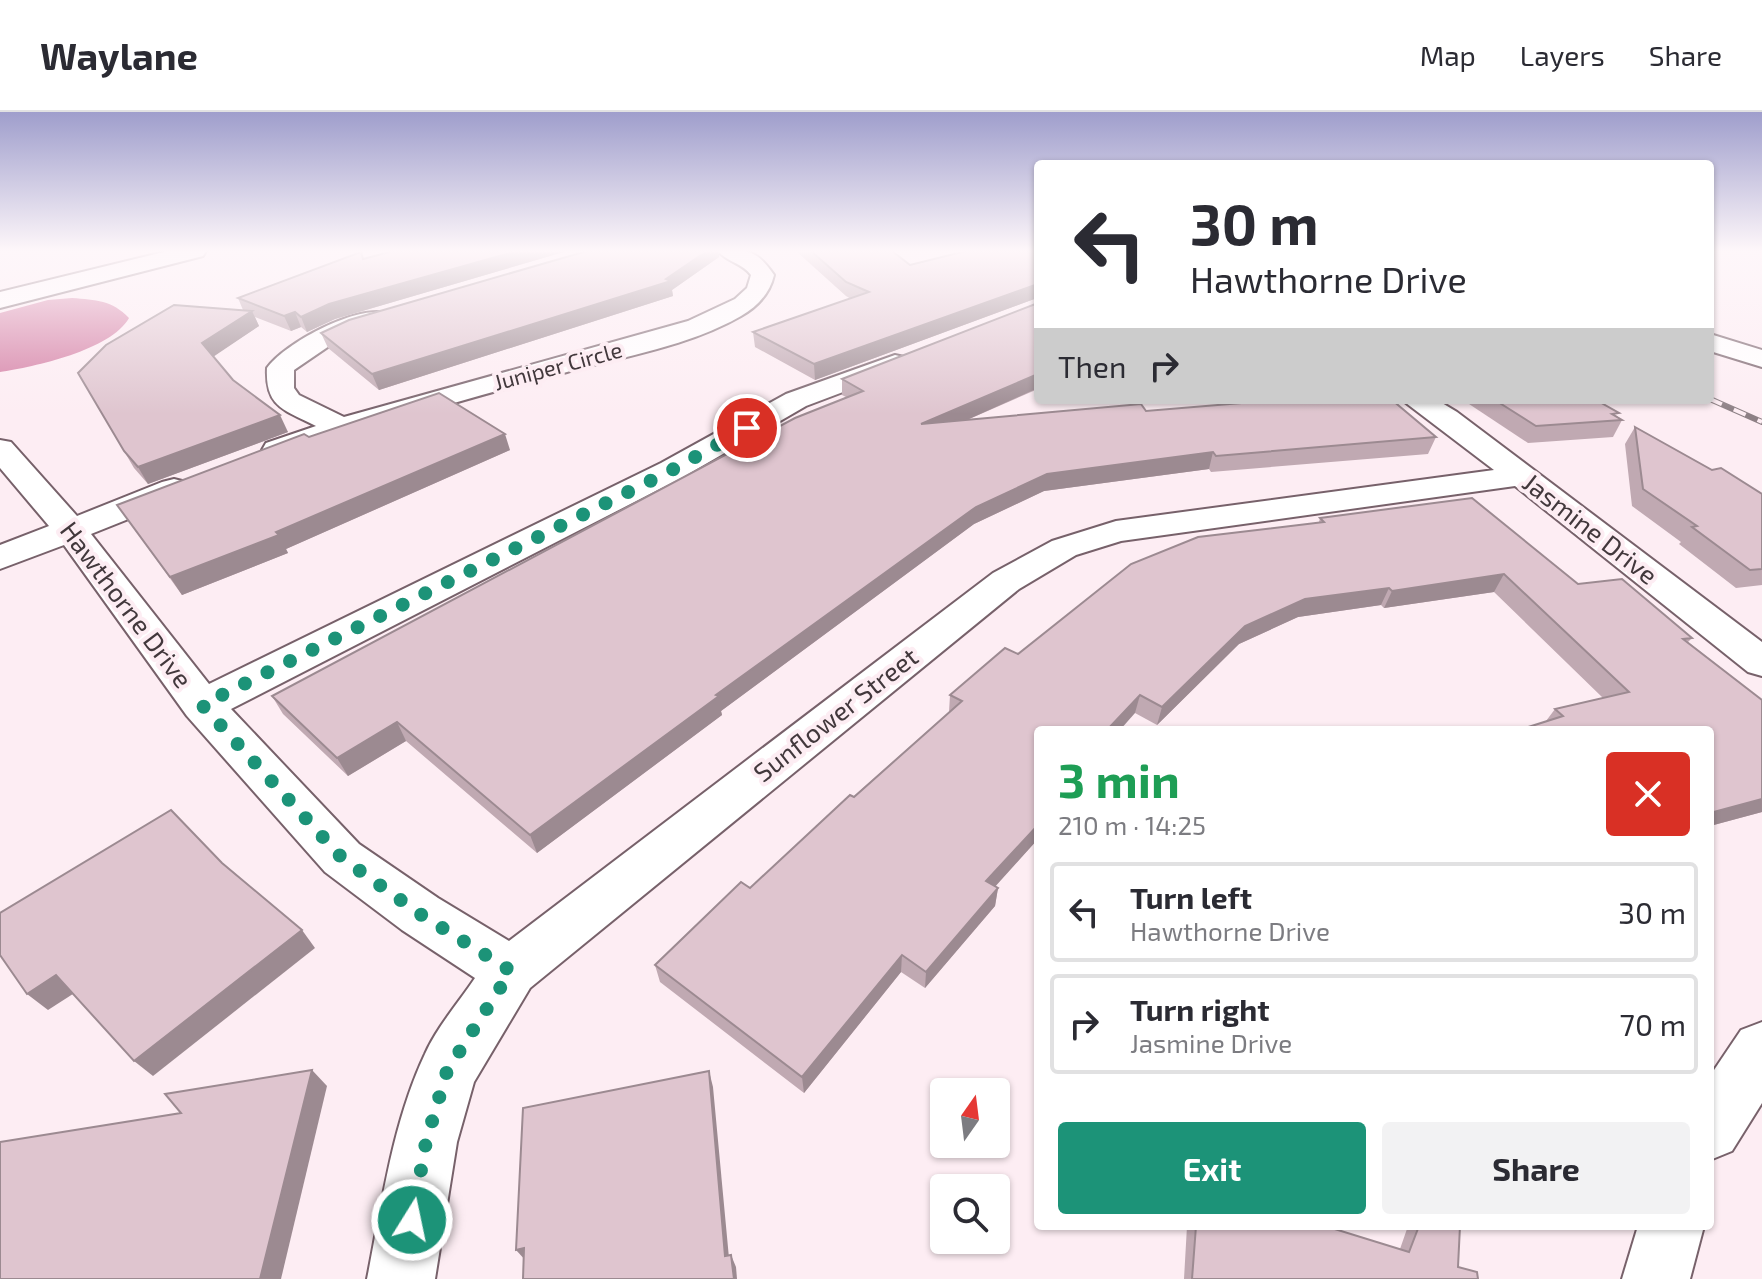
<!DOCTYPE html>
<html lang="en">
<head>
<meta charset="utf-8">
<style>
  :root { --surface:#fff; --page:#f2f2f3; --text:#2b2b33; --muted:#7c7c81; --line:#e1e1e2; --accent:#1c9378 }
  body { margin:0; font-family:"Exo 2",sans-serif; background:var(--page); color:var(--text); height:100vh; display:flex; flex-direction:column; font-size:30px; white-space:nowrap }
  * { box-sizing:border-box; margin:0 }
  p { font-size:26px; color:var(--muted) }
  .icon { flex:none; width:44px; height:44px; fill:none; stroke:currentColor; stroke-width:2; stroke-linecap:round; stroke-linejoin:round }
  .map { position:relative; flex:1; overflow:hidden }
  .panel { position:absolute; left:1034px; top:614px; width:680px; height:504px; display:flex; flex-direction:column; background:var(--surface); border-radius:8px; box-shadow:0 2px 6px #0004 }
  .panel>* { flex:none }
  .top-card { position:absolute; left:1034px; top:48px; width:680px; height:244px; border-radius:8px; box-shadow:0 2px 6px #0004; background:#fff; color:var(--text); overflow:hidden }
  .needle { width:52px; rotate:14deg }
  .tools { position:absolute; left:930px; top:966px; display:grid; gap:16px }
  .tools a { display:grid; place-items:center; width:80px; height:80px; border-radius:8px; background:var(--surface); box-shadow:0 2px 6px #0004; font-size:40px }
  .pin { position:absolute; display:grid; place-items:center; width:68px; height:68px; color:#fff; margin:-34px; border:4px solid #fff; border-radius:50%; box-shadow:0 2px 8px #0007 }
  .me { position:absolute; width:88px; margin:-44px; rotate:10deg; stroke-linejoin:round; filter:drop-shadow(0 0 6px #0008) }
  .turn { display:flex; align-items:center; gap:28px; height:168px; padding:0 24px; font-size:36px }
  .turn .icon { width:104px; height:104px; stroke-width:2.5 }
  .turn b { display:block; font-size:56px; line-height:68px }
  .then { display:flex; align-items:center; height:76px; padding:0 24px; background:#0003; gap:16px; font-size:30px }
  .round { display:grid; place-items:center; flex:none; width:84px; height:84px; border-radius:8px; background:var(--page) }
  .headline { display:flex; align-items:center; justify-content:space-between; height:136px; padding:0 24px }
  h1 { font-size:48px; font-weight:700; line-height:60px; color:#1e9e55 }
  .button { display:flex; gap:16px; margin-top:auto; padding:16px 24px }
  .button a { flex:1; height:92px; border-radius:8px; background:var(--accent); color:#fff; font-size:32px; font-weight:700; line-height:92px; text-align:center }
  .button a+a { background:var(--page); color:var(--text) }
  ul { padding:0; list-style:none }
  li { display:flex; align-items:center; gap:24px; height:100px; margin:0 16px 12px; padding:0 8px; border:4px solid var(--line); border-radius:8px }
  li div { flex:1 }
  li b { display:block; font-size:30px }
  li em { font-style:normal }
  header { display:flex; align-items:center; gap:48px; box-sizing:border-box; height:112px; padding:0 40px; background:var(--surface); border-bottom:2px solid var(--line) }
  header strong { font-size:38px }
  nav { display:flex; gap:44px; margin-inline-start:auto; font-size:28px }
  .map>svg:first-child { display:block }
</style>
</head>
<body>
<header>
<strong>Waylane</strong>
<nav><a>Map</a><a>Layers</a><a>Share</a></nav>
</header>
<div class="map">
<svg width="1762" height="1167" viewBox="0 0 1762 1167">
  <rect width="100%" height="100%" fill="#fdedf3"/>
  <!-- water -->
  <path fill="#d37da3" d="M72 186C96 188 112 188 129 206 111 238 34 255 0 260V201L48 188Z"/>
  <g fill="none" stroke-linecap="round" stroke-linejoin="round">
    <defs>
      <g id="street">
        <path d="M718 139C748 138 756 137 774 163 770 181 757 195 741 204 689 234 625 244 567 260 473 285 379 311 288 345L277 347 266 345 262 338 266 331 316 314C285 298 265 296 267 256 285 231 356 193 386 201L389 206 386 211 335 230 294 258V276L299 283 344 305 688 209 735 187 747 176 751 163C742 151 727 150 718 139Z"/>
        <path d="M895 243 904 245 908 251 904 257 806 294 683 365 231 597 359 732 438 786 509 829 993 461 1052 429 1116 409 1494 358 1402 288H1437L1457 300 1762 530V564L1748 560 1515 374 1121 429 1076 443 1019 477 530 876 474 970 457 1030 435 1167H367C382 1092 392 1012 425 942 437 915 459 890 475 866L402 818 325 760 187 604 64 433 0 457V433L49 414 0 356V328L11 330 77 404 162 370 174 367 186 370 190 377 186 384 91 422 209 572 661 351 786 282Z"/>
        <path d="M1762 910V991L1732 1039 1710 1048V964L1741 918Z"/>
        <path d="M1638 1114H1704L1690 1167H1622Z"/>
      </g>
      <g id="secondary">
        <path d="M168 139H206L203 144 0 196V180Z"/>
        <path d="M1710 222 1762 238V255L1710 239Z"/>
      </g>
    </defs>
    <!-- street casing -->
    <use href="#street" stroke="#77616a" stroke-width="4"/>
    <!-- secondary casing -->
    <use href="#secondary" stroke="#77616a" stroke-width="4"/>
    <!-- street -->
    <use href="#street" fill="#fff" fill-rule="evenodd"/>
    <!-- secondary -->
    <use href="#secondary" fill="#fff" fill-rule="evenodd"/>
    <defs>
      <path id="rail" d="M1710 287 1762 310"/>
    </defs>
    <!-- rail casing -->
    <use href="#rail" stroke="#8d8085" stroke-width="6"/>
    <!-- rail -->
    <use href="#rail" stroke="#fdedf3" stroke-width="4" stroke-dasharray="13" stroke-linecap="butt"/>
  </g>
  <!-- wall -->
  <g fill="#c0a9b2">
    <path d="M393 139H567L335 207 307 220 301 215 291 219 255 205 259 214 213 244 233 268 288 320 148 372 134 356 78 261 243 198 238 186Z"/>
    <path d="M796 139H892L910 153 1038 139V187L1037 186 815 268 755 235 753 220 851 187 846 184Z"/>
    <path d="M719 145 672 178 673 184 379 278 328 236 321 221Z"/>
    <path d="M1038 191V277L967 308 1146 299 1267 289 1265 288H1392L1436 325 1428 342 1211 360 1209 357 1044 379 974 412 721 599 722 603 537 741 406 629 348 664 283 602 272 584 846 285 842 283V267Z"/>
    <path d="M1463 288H1596L1622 308 1613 325 1528 331Z"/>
    <path d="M1635 315 1712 358 1762 382V473L1736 476 1679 432 1681 430 1632 394 1625 332Z"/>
    <path d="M309 325 510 338 286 437 288 441 182 483 117 393Z"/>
    <path d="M1320 406 1578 472 1692 526 1688 530 1762 588V700L1710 714 1546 609 1555 597 1603 586 1494 480 1384 496 1381 493 1298 505 1239 532 1157 613 1135 601 1038 618V727L995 774 998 776 995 794 925 876 901 860 804 981 660 870 655 853 750 776 949 600 950 583 1018 542 1319 410Z"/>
    <path d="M1187 1114H1325L1400 1137 1408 1114H1407H1460L1458 1155 1478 1167H1184Z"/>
  </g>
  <!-- shaded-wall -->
  <g fill="#9c8a91">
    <path d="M517 139H567L335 207 307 220 301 205 329 192Z"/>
    <path d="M707 139H719V145L672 178 673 184 379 278 372 262 666 167Z"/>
    <path d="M1038 172 1037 186 815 268 814 252Z"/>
    <path d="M252 199 259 214 210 247 202 231Z"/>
    <path d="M295 200 301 215 291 219 284 204Z"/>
    <path d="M1038 262V276L920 329 921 312Z"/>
    <path d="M280 303 288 320 148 372 138 355Z"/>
    <path d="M505 322 510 338 286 437 288 441 182 483 170 465Z"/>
    <path d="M1213 340 1209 357 1044 379 974 412 721 599 722 603 537 741 530 723 716 583 976 395 1047 362Z"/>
    <path d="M1504 462 1494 480 1384 496 1392 479Z"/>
    <path d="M1389 476 1381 493 1298 505 1239 532 1157 613 1162 595 1245 514 1305 487Z"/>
    <path d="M1140 583 1135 601 1120 618H1107Z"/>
    <path d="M397 610 406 629 348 664 337 646Z"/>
    <path d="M1762 687V700L1710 714V701Z"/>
    <path d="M1038 713V727L984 787 986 769Z"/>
    <path d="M998 776 995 794 925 876 926 860Z"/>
    <path d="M302 818 315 836 153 964 134 949Z"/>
    <path d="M902 843 901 860 804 981 802 965Z"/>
    <path d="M56 863 76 880 48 898 27 882Z"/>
    <path d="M312 958 327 974 281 1167H260Z"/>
    <path d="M709 959 713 975 730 1157 725 1144Z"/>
    <path d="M524 1136 527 1150 516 1138Z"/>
    <path d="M731 1143 736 1155 737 1167H734Z"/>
  </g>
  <!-- building -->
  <g fill="#dfc5cf" stroke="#9c8a91" stroke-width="2">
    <path d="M393 139H517L329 192 301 205 295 200 284 204 238 186 361 140 363 147Z"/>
    <path d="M587 139H707L666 167 671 169 372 262 321 221 349 208Z"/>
    <path d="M811 139H892L910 153 966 139H1038V172L814 252 753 220 869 180 846 170Z"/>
    <path d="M1038 191V262L921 312 1141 292 1146 299 1279 288H1392L1436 325 1216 344 1213 340 1047 362 976 395 716 583 719 584 530 723 397 610 337 646 272 584 795 306 863 279 842 267Z"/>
    <path d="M174 193 252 199 202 231 233 268 280 303 138 355 124 339 78 261 106 233Z"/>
    <path d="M439 281 505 322 276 420 279 423 170 465 117 393 304 322 309 325Z"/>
    <path d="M1495 288H1596L1619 301 1612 302 1622 308 1536 314Z"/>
    <path d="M1635 315 1712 358 1721 356 1762 382V457L1750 458 1692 415 1697 414 1643 377Z"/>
    <path d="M1472 386 1578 472 1622 467 1692 526 1683 527 1762 588V687L1710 701V618H1519L1563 604 1555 597 1629 580 1504 462 1392 479 1389 476 1305 487 1245 514 1162 595 1140 583 1107 618H1038V713L986 769 998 776 926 860 902 843 802 965 655 853 741 770 750 776 850 683 854 685 962 589 950 583 1005 536 1018 542 1131 452 1198 425 1324 410 1320 406Z"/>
    <path d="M171 698 222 751 302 818 134 949 56 863 27 882 0 843V801Z"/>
    <path d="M312 958 260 1167H0V1030L181 1001 165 982Z"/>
    <path d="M709 959 725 1144 731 1143 734 1167H523L524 1136 516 1138 523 996Z"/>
    <path d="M1196 1114H1325L1409 1140 1419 1114H1460L1458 1155 1477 1160 1478 1167H1192Z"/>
  </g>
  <!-- sky -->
  <linearGradient id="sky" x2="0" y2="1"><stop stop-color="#9f9ecc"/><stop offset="0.46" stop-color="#fef7fa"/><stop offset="1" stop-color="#fef7fa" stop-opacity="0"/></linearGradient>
  <rect width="1762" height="302" fill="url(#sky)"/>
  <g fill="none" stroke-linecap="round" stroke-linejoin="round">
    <!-- route -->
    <path stroke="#1c9378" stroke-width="14" stroke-dasharray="0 25.2" d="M412 1108 426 1030 447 959 511 859 420 802 342 746 202 593 672 358 747 316"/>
  </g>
  <g text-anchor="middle" stroke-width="8" stroke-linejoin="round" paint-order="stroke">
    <!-- far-street labels -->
    <g font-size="22" fill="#42383c" stroke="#fdedf3">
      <text transform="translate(558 254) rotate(-15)" y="8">Juniper Circle</text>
    </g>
    <!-- street labels -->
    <g font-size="26" fill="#42383c" stroke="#fdedf3">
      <text transform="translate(1590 417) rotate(38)" y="9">Jasmine Drive</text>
      <text transform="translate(126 493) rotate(53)" y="9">Hawthorne Drive</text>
      <text transform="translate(836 603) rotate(-38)" y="9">Sunflower Street</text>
    </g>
  </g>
</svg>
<div class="tools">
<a><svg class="needle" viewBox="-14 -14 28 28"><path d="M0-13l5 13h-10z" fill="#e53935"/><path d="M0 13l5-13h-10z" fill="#7c7c81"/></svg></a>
<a><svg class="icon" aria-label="search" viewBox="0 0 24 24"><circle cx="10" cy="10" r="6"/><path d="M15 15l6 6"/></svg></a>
</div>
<div class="pin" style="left:747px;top:316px;background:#d93025"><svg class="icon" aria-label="arrive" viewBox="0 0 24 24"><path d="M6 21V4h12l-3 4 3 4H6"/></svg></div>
<svg class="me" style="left:412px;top:1108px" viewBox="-20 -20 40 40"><circle r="17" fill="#1c9378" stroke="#fff" stroke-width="3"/><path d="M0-11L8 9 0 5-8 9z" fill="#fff"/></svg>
<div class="top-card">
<div class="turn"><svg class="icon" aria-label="left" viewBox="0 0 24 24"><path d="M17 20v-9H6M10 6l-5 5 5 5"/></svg><div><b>30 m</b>Hawthorne Drive</div></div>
<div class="then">Then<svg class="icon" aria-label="right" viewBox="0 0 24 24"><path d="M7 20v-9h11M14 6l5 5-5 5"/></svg></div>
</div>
<section class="panel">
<div class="headline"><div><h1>3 min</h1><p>210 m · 14:25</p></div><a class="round" style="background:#d93025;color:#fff"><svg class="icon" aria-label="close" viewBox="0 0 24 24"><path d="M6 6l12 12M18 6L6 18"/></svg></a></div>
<ul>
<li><svg class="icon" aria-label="left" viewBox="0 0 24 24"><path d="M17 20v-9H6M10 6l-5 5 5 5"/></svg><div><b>Turn left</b><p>Hawthorne Drive</p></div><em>30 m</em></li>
<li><svg class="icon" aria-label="right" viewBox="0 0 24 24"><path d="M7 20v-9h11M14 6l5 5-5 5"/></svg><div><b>Turn right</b><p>Jasmine Drive</p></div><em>70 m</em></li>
</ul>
<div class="button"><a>Exit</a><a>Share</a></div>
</section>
</div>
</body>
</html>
